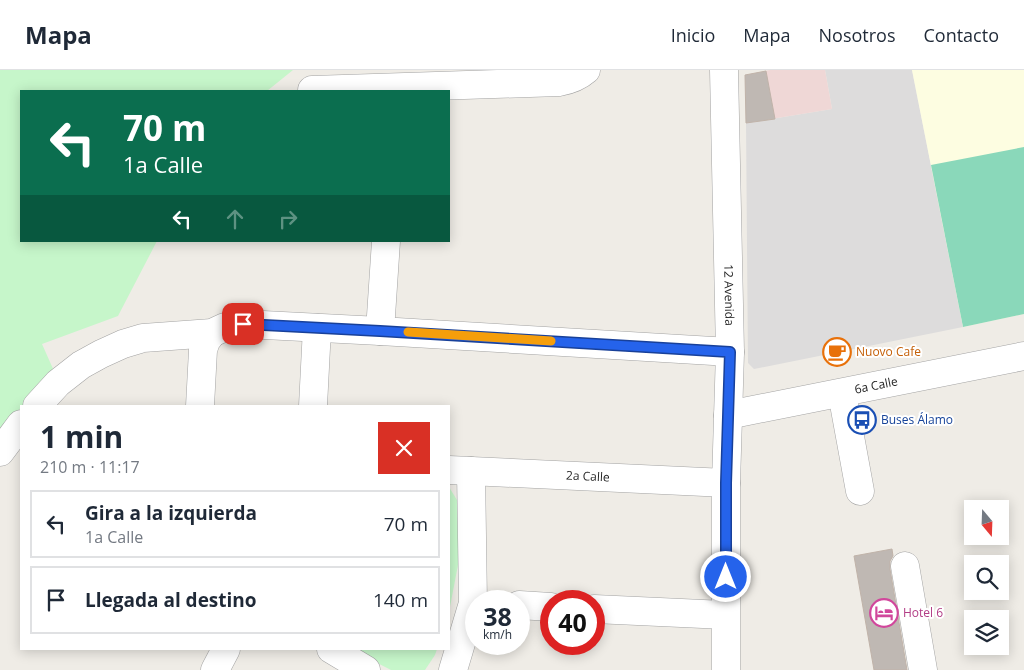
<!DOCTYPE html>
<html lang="es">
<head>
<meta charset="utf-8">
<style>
  :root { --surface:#fff; --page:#f6f6f7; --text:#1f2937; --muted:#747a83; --line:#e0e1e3 }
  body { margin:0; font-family:"Open Sans",sans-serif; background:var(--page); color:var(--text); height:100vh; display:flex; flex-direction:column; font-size:19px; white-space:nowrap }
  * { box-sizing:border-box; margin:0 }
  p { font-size:16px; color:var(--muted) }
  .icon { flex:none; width:28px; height:28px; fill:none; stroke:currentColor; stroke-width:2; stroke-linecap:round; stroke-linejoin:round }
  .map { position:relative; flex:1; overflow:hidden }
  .panel { position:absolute; left:20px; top:335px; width:430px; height:245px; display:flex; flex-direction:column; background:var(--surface); border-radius:0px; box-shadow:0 2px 12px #0003 }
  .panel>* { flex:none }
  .hud { position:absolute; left:20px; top:20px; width:430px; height:152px; border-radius:0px; box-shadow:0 2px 12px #0003; background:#0b6e4f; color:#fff; overflow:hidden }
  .needle { width:32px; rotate:161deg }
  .buttons { position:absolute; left:964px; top:430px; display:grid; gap:10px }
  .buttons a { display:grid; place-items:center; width:45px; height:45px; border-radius:0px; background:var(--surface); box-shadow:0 2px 12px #0003; font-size:25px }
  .speed { position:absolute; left:465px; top:520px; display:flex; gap:10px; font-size:25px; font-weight:700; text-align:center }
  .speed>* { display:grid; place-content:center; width:65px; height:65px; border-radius:50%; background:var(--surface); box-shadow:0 2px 12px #0003; line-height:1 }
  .speed small { font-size:12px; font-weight:400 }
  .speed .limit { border:8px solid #d22; background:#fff; color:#111 }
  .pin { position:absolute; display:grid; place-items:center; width:42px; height:42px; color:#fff; margin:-21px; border-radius:10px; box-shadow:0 2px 8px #0006 }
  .me { position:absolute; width:55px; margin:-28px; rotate:0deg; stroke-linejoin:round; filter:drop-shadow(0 0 4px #0008) }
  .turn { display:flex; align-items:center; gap:18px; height:105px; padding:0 20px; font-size:22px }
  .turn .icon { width:65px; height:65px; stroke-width:2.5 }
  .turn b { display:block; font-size:35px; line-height:42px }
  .lanes { display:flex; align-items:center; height:48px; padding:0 20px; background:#0003; justify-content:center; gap:25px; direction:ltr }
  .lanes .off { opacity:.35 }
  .round { display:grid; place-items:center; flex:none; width:52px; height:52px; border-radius:0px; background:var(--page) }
  .overview { display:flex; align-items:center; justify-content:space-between; height:85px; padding:0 20px }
  h1 { font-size:30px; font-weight:700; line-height:38px }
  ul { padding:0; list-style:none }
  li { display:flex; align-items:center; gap:15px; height:68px; margin:0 10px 8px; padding:0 10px; border:2px solid var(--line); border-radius:0px }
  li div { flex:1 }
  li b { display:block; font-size:19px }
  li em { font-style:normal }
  header { display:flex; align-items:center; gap:30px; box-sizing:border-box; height:70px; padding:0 25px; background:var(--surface); border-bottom:1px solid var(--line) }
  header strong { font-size:24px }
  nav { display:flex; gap:28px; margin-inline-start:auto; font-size:18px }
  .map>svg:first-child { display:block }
</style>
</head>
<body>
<header>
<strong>Mapa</strong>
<nav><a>Inicio</a><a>Mapa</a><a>Nosotros</a><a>Contacto</a></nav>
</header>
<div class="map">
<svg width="1024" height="600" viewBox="0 0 1024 600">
  <rect width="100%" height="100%" fill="#efece6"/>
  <!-- residential -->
  <path fill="#dddcdc" d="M825 0H912L963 257 754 299 748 293 746 53 832 39Z"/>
  <!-- commercial -->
  <path fill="#efd7d6" d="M770 0H825L832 39 746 53 745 5Z"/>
  <!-- education -->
  <path fill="#fdfde1" d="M912 0H1024V244L963 257Z"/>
  <!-- park -->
  <g fill="#c6f6ca">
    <path d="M0 0H293L267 21H21V171H157L118 246 42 274 54 301 0 361Z"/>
    <path d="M449 417 457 430 460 447 458 495 449 542Z"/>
    <path d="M350 579H437L435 585 425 600H391Z"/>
  </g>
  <!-- pitch -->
  <path fill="#8ad8ba" d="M1024 77V244L963 257 931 95Z"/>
  <!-- building -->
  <g fill="#bfb8b3" stroke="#c0b3a9">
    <path d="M766 1 775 49 746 53 745 5Z"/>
    <path d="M892 479 893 486 890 491V499L907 600H874L854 486Z"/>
  </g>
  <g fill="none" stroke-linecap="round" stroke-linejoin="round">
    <defs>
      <g id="minor">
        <path id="s1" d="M724 0 730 282 726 413V600"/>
        <path d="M312 20 559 12C570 10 578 7 586 0"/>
        <path d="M380 261 386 171"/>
        <path d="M842 323 860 421"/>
        <path d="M37 336 58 313 81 295 101 284 123 274 143 268 212 263 225 257 233 255 243 254 380 261 730 282"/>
        <path d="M200 336 203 280 206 271 212 263"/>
        <path d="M313 336 317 258"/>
        <path id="s2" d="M728 345 1024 286"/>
        <path d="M0 382 21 354"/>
        <path id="s3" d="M449 400 726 413"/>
        <path d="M905 496 923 600"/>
        <path d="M519 535 551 537"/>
        <path d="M594 539 725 545"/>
        <path d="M331 579 366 600"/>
        <path d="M215 600 226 579"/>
        <path d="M453 600 473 533 471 401"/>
      </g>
    </defs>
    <!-- minor casing -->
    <use href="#minor" stroke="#a3a3a3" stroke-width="29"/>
    <!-- minor -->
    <use href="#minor" stroke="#fff" stroke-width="28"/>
  </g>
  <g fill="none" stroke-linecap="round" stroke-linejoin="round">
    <defs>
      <path id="route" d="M243 254 380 261 730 282 726 413V507"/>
    </defs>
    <!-- route casing -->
    <use href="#route" stroke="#184099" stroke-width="12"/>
    <!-- route -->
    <use href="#route" stroke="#2563eb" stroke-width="9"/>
    <!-- slow -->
    <path stroke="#f59e0b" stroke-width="9" d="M408 262 551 271"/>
  </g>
  <!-- icons -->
  <defs>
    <symbol id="cafe-ring" viewBox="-11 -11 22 22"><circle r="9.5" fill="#fff" stroke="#e8710a" stroke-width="1.5"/><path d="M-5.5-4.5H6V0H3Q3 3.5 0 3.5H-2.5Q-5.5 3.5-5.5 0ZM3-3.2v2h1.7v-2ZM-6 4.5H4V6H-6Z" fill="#e8710a"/></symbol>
    <symbol id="bus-ring" viewBox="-11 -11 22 22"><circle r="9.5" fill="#fff" stroke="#1a4fb4" stroke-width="1.5"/><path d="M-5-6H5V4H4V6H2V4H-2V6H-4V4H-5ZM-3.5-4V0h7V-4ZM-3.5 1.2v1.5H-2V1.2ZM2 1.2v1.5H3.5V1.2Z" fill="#1a4fb4"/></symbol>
    <symbol id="hotel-ring" viewBox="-11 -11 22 22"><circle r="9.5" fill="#fff" stroke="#d1479c" stroke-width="1.5"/><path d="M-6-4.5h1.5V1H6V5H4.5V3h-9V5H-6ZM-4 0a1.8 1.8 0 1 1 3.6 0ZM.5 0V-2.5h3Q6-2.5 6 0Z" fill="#d1479c"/></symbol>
  </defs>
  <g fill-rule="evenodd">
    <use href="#cafe-ring" x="821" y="266" width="32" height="32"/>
    <use href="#bus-ring" x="846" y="334" width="32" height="32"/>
    <use href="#hotel-ring" x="868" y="527" width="32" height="32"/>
  </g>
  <g text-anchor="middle" stroke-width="4" stroke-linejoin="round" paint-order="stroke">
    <!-- street labels -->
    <g font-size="12" fill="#1f1f1f" stroke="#fff">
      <text dy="4" stroke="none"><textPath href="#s1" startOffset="225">12 Avenida</textPath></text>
      <text dy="4" stroke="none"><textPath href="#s2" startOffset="151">6a Calle</textPath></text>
      <text dy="4" stroke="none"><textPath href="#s3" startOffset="139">2a Calle</textPath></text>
    </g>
    <!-- food labels -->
    <g font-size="12" fill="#c56008" stroke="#fff" text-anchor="start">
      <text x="856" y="286">Nuovo Cafe</text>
    </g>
    <!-- transit labels -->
    <g font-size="12" fill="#164399" stroke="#fff" text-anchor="start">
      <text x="881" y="354">Buses Álamo</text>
    </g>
    <!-- hotel labels -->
    <g font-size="12" fill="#b23c85" stroke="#fff" text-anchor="start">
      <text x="903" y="547">Hotel 6</text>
    </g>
  </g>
</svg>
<div class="buttons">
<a><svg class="needle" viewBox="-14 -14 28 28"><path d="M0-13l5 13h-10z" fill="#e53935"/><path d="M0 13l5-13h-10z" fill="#747a83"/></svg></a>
<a><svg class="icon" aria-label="search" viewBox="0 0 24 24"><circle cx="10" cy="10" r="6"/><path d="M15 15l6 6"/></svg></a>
<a><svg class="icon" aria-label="layers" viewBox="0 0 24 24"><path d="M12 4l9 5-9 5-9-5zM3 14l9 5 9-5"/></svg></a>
</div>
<div class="speed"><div>38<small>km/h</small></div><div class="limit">40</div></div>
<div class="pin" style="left:243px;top:254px;background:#d93025"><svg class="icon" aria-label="arrive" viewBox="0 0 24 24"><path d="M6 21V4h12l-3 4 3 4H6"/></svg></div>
<svg class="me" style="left:726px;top:507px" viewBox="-20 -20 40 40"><circle r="17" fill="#2563eb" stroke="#fff" stroke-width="3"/><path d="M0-11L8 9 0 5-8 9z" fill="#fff"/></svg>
<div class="hud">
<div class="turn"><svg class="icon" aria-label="left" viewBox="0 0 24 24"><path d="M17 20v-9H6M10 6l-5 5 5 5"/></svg><div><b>70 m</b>1a Calle</div></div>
<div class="lanes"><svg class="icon" aria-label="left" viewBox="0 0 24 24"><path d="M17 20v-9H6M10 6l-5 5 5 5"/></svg><svg class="icon off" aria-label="ahead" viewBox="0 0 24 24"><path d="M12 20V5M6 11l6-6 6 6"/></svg><svg class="icon off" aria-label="right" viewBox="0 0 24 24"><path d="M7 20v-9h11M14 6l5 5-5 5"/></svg></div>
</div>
<section class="panel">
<div class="overview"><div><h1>1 min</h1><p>210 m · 11:17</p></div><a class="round" style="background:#d93025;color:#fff"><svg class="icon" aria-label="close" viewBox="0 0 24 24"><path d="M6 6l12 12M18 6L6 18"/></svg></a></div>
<ul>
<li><svg class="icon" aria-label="left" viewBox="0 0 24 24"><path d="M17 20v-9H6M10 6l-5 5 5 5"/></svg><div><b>Gira a la izquierda</b><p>1a Calle</p></div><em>70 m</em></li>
<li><svg class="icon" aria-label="arrive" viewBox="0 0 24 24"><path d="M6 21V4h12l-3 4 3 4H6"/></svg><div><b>Llegada al destino</b></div><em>140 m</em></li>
</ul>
</section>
</div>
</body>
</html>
